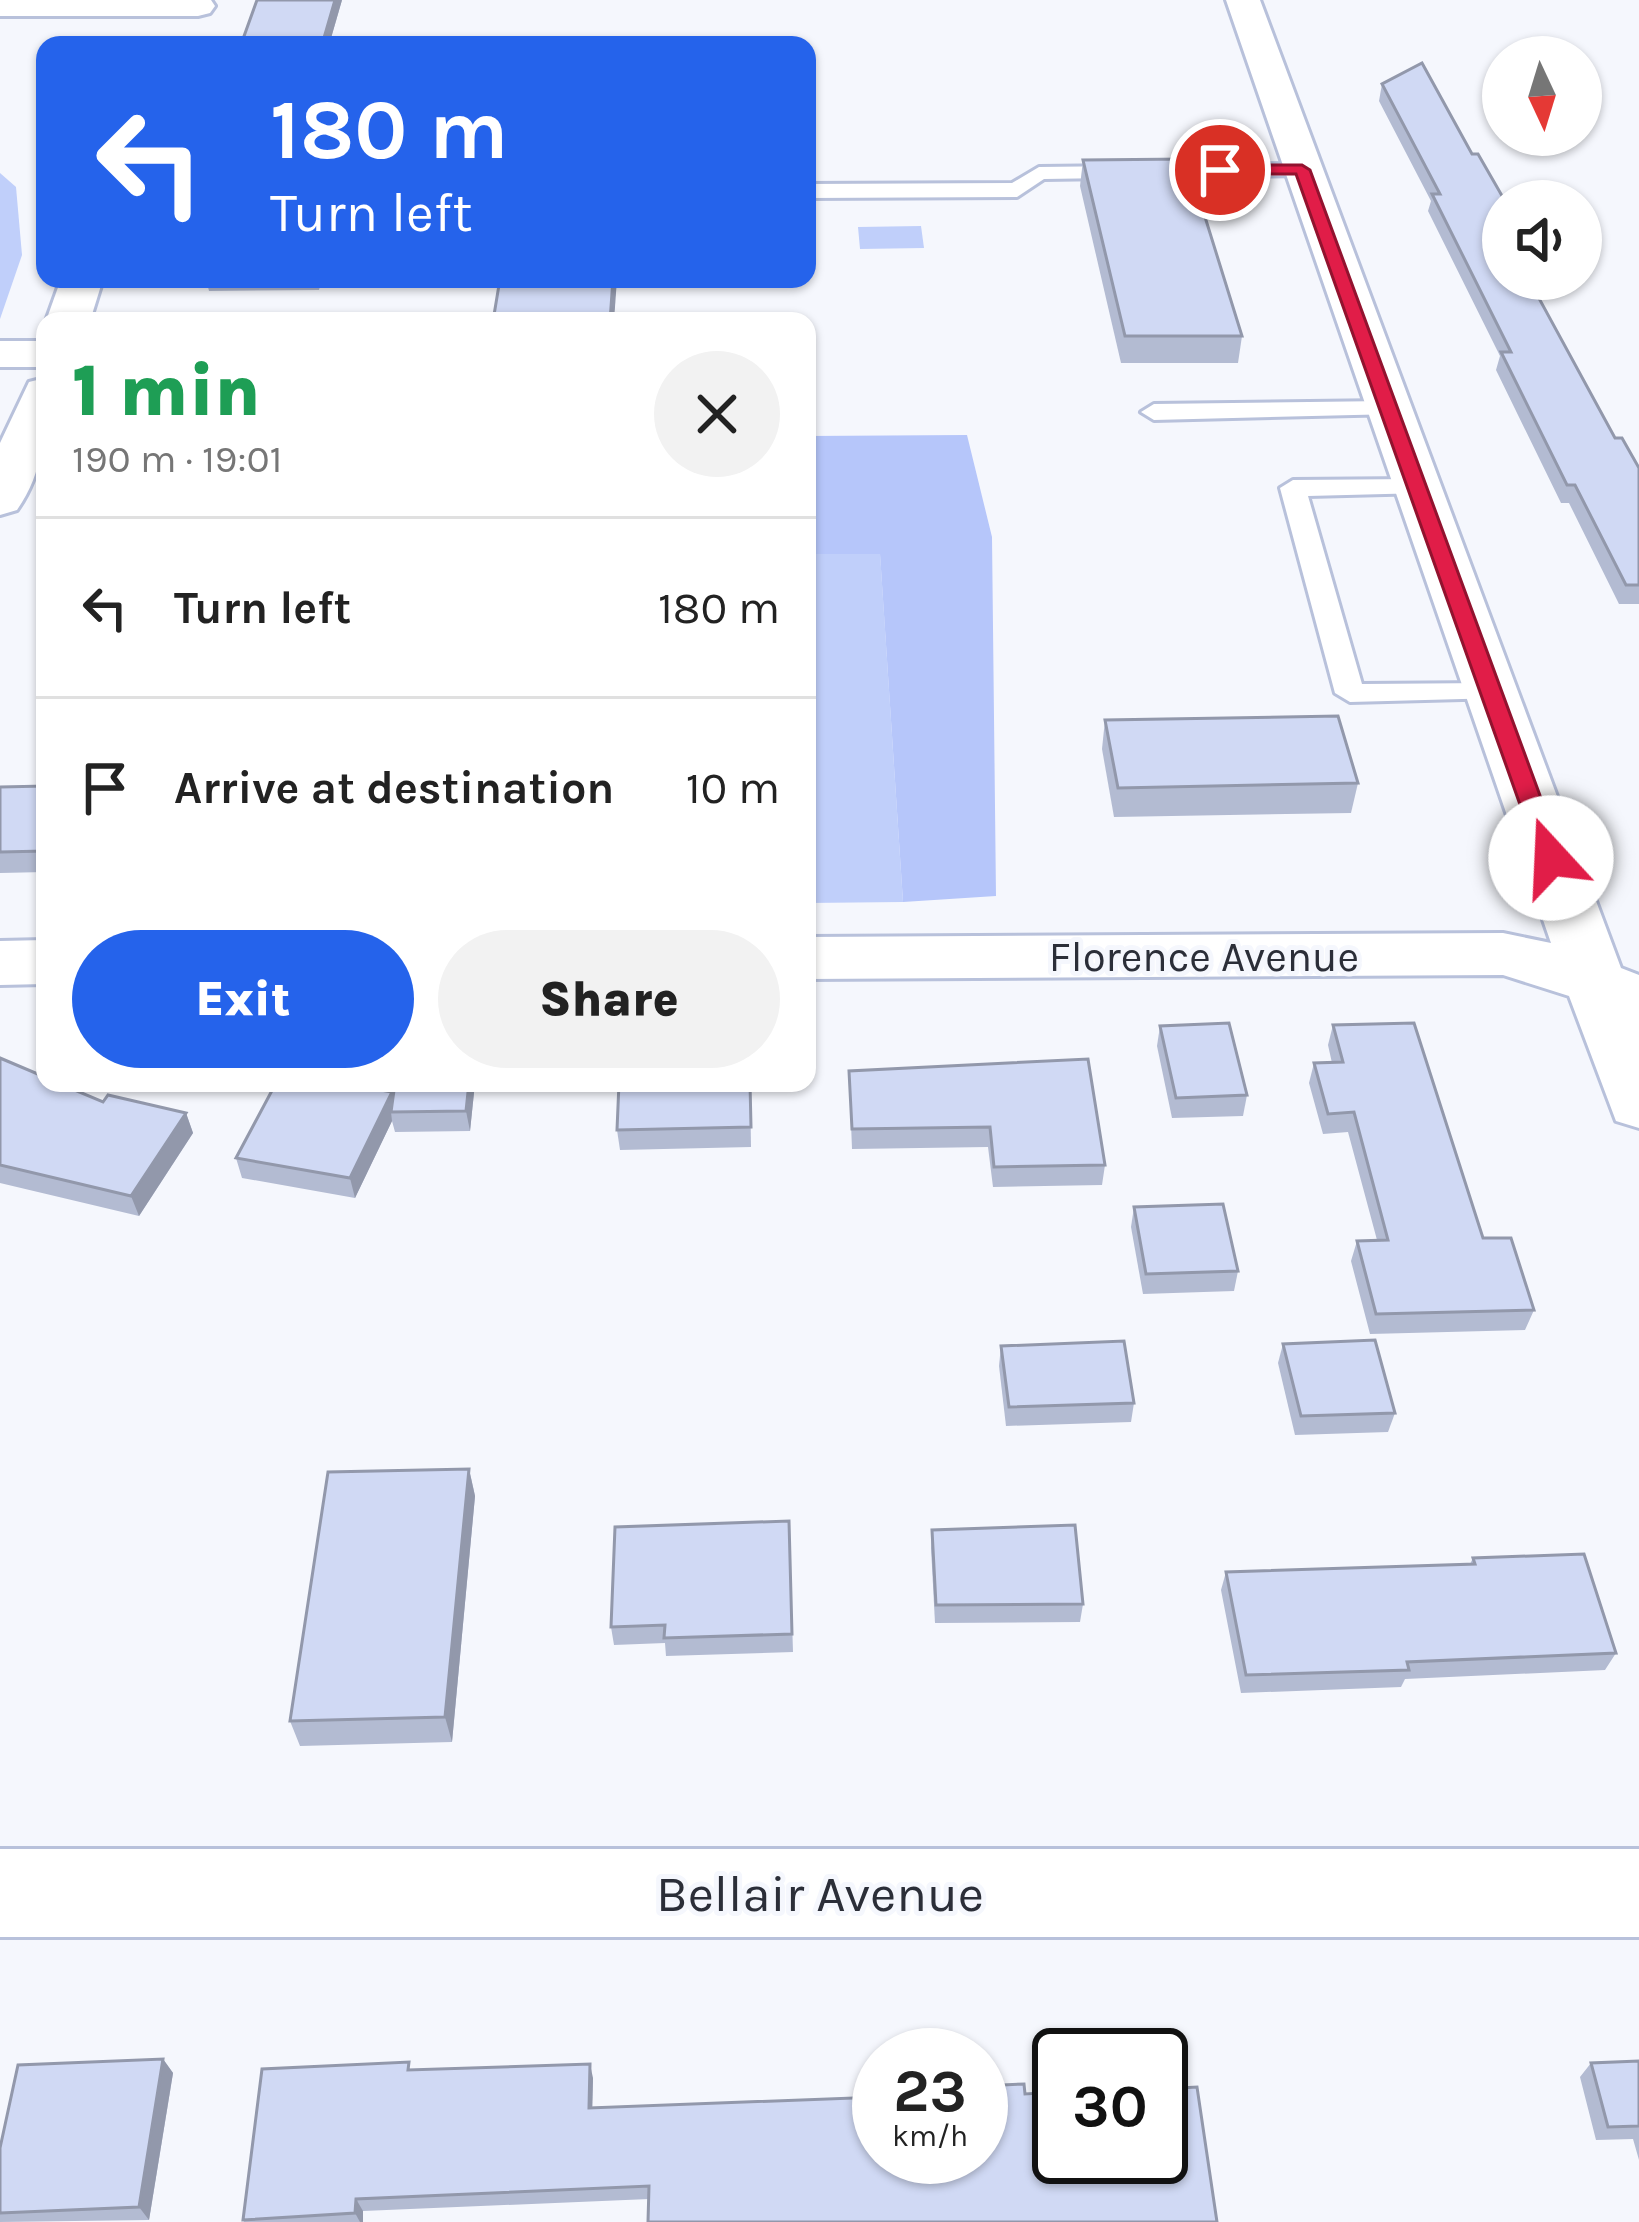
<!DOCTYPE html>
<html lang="en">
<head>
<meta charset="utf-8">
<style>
  :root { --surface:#fff; --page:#f2f2f2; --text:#222; --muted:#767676; --line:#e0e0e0; --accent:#2563eb }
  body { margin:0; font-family:Karla,sans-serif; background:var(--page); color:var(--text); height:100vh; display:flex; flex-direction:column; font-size:45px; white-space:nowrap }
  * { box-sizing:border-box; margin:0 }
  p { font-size:39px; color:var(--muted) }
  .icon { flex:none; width:66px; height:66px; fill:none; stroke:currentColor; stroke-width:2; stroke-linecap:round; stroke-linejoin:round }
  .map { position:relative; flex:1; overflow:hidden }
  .panel { position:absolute; left:36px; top:312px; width:780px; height:780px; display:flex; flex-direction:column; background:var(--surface); border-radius:24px; box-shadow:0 3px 9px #0004 }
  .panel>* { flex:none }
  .banner { position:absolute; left:36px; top:36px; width:780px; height:252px; border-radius:24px; box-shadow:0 3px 9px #0004; background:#2563eb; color:#fff; overflow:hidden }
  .needle { width:78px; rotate:176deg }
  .controls { position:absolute; left:1482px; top:36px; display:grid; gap:24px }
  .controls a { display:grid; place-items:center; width:120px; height:120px; border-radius:50%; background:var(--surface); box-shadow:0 3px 9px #0004; font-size:60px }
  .speed { position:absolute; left:852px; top:2028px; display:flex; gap:24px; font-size:60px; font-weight:700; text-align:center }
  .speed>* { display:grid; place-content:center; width:156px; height:156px; border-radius:50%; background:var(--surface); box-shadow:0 3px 9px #0004; line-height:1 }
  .speed small { font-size:30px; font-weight:400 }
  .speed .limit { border:6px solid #111; border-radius:18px; background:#fff; color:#111 }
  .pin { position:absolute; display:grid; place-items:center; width:102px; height:102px; color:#fff; margin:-51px; border:6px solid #fff; border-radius:50%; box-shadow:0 3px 12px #0007 }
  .me { position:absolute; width:132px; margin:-66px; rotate:340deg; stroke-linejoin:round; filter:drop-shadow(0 0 9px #0008) }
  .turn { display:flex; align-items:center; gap:42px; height:252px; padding:0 36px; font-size:54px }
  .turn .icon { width:156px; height:156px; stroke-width:2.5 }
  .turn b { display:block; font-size:84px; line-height:102px }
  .round { display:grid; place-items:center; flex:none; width:126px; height:126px; border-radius:63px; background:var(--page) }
  .headline { display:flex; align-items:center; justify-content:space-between; height:204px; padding:0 36px }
  h1 { font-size:72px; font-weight:800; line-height:90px; color:#1e9e55 }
  .primary-button { display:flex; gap:24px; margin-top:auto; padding:24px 36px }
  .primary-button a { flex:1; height:138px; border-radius:72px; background:var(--accent); color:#fff; font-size:48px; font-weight:800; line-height:138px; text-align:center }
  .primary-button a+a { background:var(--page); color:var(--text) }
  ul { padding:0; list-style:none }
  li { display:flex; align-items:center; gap:36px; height:180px; padding:0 36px; border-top:3px solid var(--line) }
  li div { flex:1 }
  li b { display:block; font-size:45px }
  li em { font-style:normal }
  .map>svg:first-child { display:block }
</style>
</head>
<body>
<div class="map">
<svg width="1639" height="2222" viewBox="0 0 1639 2222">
  <rect width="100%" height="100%" fill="#f5f7fd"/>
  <!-- green -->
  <g fill="#c0cffa">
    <path d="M0 173 16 187 22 255 0 319Z"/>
    <path d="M921 226 924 248 860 249 858 227Z"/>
    <path d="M880 553 903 902 807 903V554Z"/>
  </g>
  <!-- forest -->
  <path fill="#b6c6fa" d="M967 435 992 537 996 896 903 902 880 554H807V436Z"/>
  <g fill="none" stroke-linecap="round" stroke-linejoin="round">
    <defs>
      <g id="lane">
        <path d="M1302 164 1313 170 1310 175 1044 179 1017 197 807 198V184L1012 183 1039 167Z"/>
        <path d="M1387 401 1400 409 1396 414 1154 420 1141 412 1154 404Z"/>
        <path d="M1415 479 1428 487 1424 493 1308 496 1362 684 1490 683 1505 692 1500 698 1350 702 1335 693 1280 488 1293 480Z"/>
      </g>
      <g id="street">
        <path d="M0 0H211L215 6 210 13 198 16H0Z"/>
        <path d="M1226 0H1260L1621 968 1639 975V1128L1616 1121 1569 996 1503 975 807 979V937L1503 933 1551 943Z"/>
        <path d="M61 279H103L90 321H46Z"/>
        <rect x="0" y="341" width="45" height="26"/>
        <path d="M45 378C45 426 46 469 17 510L0 515V443L29 382Z"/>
        <path d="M45 940V984L0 985V941Z"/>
        <rect x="0" y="1849" width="1639" height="88"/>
      </g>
    </defs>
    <!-- lane casing -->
    <use href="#lane" stroke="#b8c1db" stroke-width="6"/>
    <!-- street casing -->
    <use href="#street" stroke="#b8c1db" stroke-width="6"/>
    <!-- lane -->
    <use href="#lane" fill="#fff" fill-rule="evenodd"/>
    <!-- street -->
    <use href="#street" fill="#fff" fill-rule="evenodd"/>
  </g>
  <!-- wall -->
  <g fill="#b3bbd2">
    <path d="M342 0 329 45H244L243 39Z"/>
    <path d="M1382 84 1472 154 1551 280 1547 298H1538L1615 438 1639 468V604H1619L1569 503H1561L1496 370 1500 356 1428 211 1431 201 1379 101Z"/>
    <path d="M1083 160 1242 336 1238 363H1121L1080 186Z"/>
    <path d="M206 279H322L319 290 209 291Z"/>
    <path d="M1105 720 1358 783 1351 813 1114 817 1102 749Z"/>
    <path d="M45 786V872L0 873V787Z"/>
    <path d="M1333 1025 1534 1310 1525 1330 1370 1334 1351 1261 1357 1241 1377 1240 1348 1132 1323 1134 1309 1083 1314 1063H1332L1328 1045Z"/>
    <path d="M1160 1026 1247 1095 1243 1116 1172 1118 1157 1046Z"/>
    <path d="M0 1058 103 1102 186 1113 193 1133 139 1216 0 1183Z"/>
    <path d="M849 1071 1105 1165 1102 1185 993 1187 988 1147 852 1149Z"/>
    <path d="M395 1083H475L470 1131 395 1132 392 1121 355 1198 242 1178 236 1158 393 1097Z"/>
    <path d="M750 1083 751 1147 620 1150 617 1130Z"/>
    <path d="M1134 1207 1238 1271 1234 1291 1143 1294 1131 1227Z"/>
    <path d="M1283 1344 1395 1413 1388 1432 1295 1435 1278 1363Z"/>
    <path d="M1001 1346 1134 1403 1131 1422 1006 1426 999 1366Z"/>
    <path d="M469 1469 475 1496 452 1742 300 1746 290 1721Z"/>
    <path d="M789 1521 793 1652 666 1656 665 1643 614 1645 611 1627Z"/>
    <path d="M932 1530 1083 1604 1080 1622 935 1623 931 1548Z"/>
    <path d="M1473 1558 1616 1653 1605 1670 1405 1679 1401 1687 1241 1693 1221 1590 1226 1572 1470 1564Z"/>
    <path d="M163 2059 173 2073 149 2220 0 2222V2148Z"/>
    <path d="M1639 2061V2160L1633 2139 1596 2140 1580 2077 1591 2063Z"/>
    <path d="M412 2070 593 2078 592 2107 879 2097 649 2199 363 2211V2222H244L243 2220Z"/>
  </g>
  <!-- shaded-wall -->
  <g fill="#9298ab">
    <path d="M335 0H342L329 45H326L324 38Z"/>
    <path d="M613 279H617L614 321H610Z"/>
    <path d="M469 1083H475L470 1131 466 1111Z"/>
    <path d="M392 1092 396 1112H391L392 1121 355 1198 350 1178Z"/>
    <path d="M186 1113 193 1133 139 1216 131 1196Z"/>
    <path d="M469 1469 475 1496 452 1742 445 1717Z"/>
    <path d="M163 2059 173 2073 149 2220 139 2207Z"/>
    <path d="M590 2064 593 2078 592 2121 589 2108Z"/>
    <path d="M356 2199 363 2211V2222H360L355 2213Z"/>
  </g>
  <!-- building -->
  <g fill="#d0d9f4" stroke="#9298ab" stroke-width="3">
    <path d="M257 0H335L324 38 243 39Z"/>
    <path d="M1422 63 1472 154H1478L1505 201H1503V279H1551L1529 280 1615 438H1622L1639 468V585H1626L1575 485H1567L1501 352H1511L1432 194H1440L1382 84Z"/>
    <path d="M1187 159 1242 336H1125L1083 160Z"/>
    <path d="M500 279H613L610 321H493Z"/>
    <path d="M1338 716 1358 783 1118 788 1105 720Z"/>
    <path d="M45 786V851L0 852V787Z"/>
    <path d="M1229 1023 1247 1095 1176 1098 1160 1026Z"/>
    <path d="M1414 1023 1483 1238H1511L1534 1310 1376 1314 1357 1241 1388 1240 1354 1112 1328 1114 1314 1063 1343 1062 1333 1025Z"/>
    <path d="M0 1058 45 1077V1083H58L103 1102 108 1095 186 1113 131 1196 0 1165Z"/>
    <path d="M1088 1059 1105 1165 994 1167 990 1127 852 1129 849 1071Z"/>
    <path d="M276 1083H340L392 1092 350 1178 236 1158Z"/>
    <path d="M395 1083H469L466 1111 391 1112Z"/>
    <path d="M619 1083H750L751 1127 617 1130Z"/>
    <path d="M1223 1204 1238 1271 1146 1274 1134 1207Z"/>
    <path d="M1375 1340 1395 1413 1301 1416 1283 1344Z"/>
    <path d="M1124 1341 1134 1403 1009 1407 1001 1346Z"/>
    <path d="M469 1469 445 1717 290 1721 328 1472Z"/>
    <path d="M789 1521 792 1634 664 1638 665 1625 611 1627 615 1527Z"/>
    <path d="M1075 1525 1083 1604 936 1605 932 1530Z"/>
    <path d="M1584 1554 1616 1653 1407 1662 1409 1670 1246 1675 1226 1572 1475 1564 1473 1558Z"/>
    <path d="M163 2059 139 2207 0 2213V2148L18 2065Z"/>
    <path d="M1639 2061V2126L1608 2127 1591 2063Z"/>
    <path d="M409 2062 408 2070 590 2064 589 2108 879 2097V2157H981V2086L1024 2084 1025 2094 1059 2092V2157H1161V2089L1197 2087 1217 2222H648L649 2186 356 2199 355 2213 243 2220 262 2069Z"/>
  </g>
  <!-- route -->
  <path fill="#e11d48" stroke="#92132f" stroke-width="3" d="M1220 165H1302L1310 170 1563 858 1559 864H1542L1539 858 1296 174H1214L1212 170Z"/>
  <g text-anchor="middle" stroke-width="10" stroke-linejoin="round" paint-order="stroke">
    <!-- street labels -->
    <g font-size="42" fill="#2b2e38" stroke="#f5f7fd">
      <text x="1204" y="971">Florence Avenue</text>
    </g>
    <!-- near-street labels -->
    <g font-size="51" fill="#2b2e38" stroke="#f5f7fd">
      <text x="820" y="1911">Bellair Avenue</text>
    </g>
  </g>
</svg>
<div class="controls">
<a><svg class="needle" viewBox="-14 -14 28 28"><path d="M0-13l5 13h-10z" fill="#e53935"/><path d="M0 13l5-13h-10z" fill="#767676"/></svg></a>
<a><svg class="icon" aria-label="sound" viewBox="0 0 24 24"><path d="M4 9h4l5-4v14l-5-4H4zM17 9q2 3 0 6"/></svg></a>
</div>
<div class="speed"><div>23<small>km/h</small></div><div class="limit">30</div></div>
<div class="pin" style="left:1220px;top:170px;background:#d93025"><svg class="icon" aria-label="arrive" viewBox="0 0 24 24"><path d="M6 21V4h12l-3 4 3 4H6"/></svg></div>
<svg class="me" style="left:1551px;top:858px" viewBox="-20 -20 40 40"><circle r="19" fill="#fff"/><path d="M0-13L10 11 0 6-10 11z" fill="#e11d48"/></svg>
<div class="banner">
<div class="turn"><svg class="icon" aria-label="left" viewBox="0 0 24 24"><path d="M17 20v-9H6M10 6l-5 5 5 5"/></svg><div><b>180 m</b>Turn left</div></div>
</div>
<section class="panel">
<div class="headline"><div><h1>1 min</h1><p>190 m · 19:01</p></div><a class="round"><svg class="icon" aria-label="close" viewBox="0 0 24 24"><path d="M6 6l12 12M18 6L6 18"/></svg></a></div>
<ul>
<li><svg class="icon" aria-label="left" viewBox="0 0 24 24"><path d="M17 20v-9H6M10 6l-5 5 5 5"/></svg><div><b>Turn left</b></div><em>180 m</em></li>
<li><svg class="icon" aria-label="arrive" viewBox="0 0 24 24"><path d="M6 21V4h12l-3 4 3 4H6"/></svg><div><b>Arrive at destination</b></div><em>10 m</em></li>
</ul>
<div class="primary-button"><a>Exit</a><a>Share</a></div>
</section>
</div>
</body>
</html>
